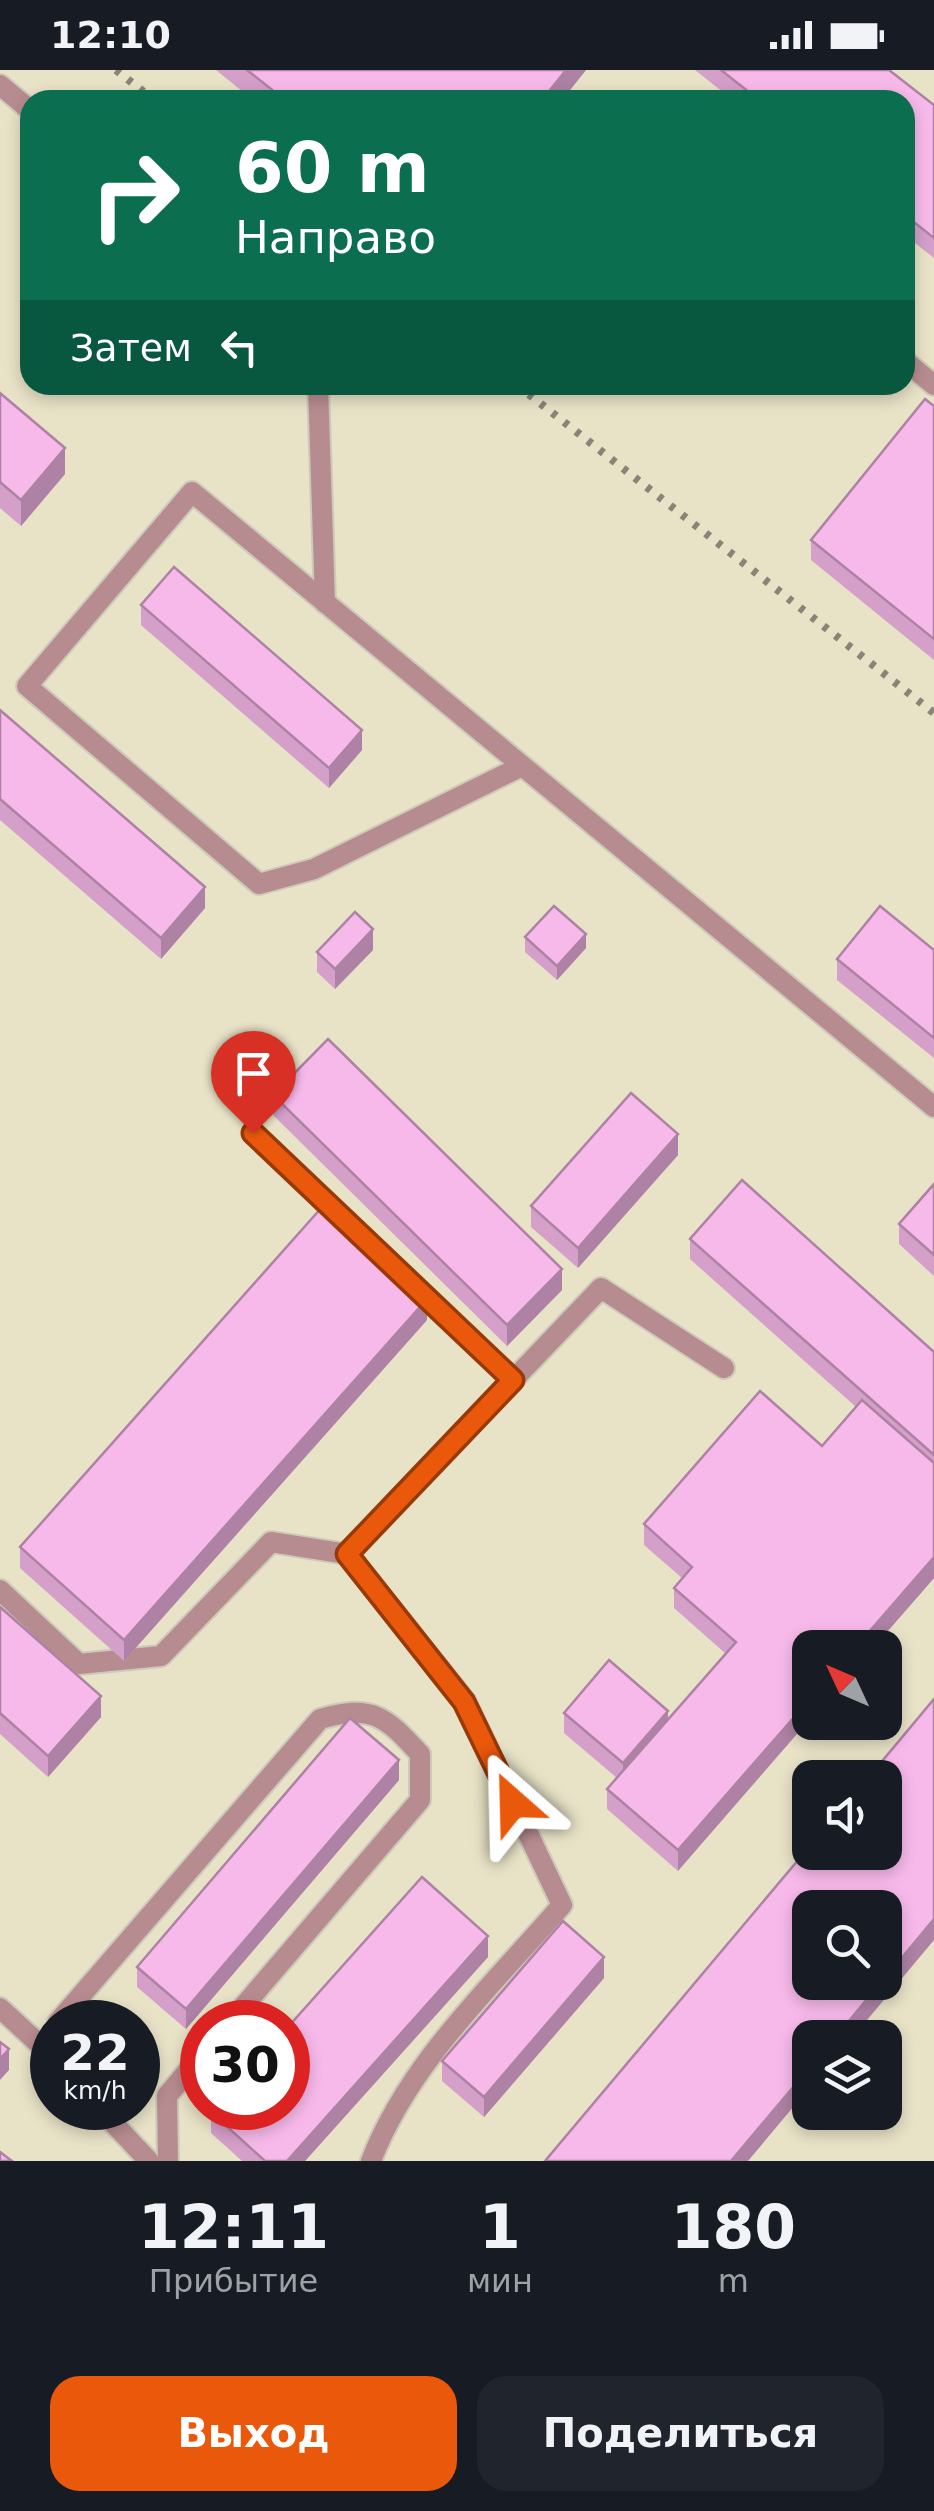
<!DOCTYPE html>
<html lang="ru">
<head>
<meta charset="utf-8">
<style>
  :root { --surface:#171b24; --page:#20242c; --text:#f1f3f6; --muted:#9ea1a6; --accent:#ea580c }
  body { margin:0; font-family:"DejaVu Sans",sans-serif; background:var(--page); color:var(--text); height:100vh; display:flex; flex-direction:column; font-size:38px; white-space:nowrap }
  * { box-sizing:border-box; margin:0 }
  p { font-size:32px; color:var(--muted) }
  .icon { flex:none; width:55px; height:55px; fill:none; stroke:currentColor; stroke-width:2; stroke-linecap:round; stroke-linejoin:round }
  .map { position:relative; height:2091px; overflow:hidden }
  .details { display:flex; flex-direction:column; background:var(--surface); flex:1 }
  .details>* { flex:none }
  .guide { position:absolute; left:20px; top:20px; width:895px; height:305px; border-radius:30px; box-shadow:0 5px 15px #0003; background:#0b6e4f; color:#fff; overflow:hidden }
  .needle { width:65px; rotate:314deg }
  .fabs { position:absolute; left:792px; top:1560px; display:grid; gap:20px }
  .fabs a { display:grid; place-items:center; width:110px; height:110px; border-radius:20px; background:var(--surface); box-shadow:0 5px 15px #0003; font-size:50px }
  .speed { position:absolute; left:30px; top:1930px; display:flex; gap:20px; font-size:50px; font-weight:700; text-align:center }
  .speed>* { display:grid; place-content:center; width:130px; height:130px; border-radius:50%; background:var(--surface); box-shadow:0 5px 15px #0003; line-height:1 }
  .speed small { font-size:25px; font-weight:400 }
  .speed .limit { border:15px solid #d22; background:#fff; color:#111 }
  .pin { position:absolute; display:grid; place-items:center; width:85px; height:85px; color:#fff; margin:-102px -42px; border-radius:50% 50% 50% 0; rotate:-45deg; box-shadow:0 0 10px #0007 }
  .pin .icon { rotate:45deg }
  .me { position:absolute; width:110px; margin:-55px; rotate:335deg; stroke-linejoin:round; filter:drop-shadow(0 0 8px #0008) }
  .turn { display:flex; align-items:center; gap:35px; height:210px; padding:0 50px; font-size:45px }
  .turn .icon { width:130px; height:130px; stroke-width:2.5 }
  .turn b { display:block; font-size:70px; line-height:85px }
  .then { display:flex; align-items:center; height:95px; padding:0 50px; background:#0003; gap:20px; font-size:38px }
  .eta { display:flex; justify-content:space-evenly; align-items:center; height:170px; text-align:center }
  .eta b { font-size:60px; font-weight:800; line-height:70px }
  .button { display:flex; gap:20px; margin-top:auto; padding:20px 50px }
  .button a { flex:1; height:115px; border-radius:30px; background:var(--accent); color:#fff; font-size:40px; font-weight:800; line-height:115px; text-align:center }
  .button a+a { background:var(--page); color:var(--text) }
  .status { display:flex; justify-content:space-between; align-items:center; height:70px; padding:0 50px; background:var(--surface); direction:ltr }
  .status svg { height:28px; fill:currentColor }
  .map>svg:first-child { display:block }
</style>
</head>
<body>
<div class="status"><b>12:10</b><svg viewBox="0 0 49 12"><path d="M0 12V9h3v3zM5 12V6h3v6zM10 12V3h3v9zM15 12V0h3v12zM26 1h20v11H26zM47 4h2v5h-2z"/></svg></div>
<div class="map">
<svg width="934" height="2091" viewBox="0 0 934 2091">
  <rect width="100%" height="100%" fill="#f2edda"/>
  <!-- built -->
  <path fill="#e8e2c7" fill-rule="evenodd" d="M0 0H934V2091H0ZM30 30H905V315H30ZM810 1578H885V1652H810ZM810 1708H885V1782H810ZM810 1838H885V1912H810ZM52 1952H138V2038H52ZM202 1952H288V2038H202ZM810 1968H885V2042H810Z"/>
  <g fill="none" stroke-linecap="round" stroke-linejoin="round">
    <defs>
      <g id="lane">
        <path d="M0 15 30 40"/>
        <path d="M905 291 934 315"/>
        <path d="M318 315 325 533"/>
        <path d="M522 696 314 799 259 814 27 616 192 422 934 1037"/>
        <path d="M253 1063 513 1310"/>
        <path d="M0 1520 79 1594 161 1586 271 1472 347 1484"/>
        <path d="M465 1631 347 1484 601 1218 724 1298"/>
        <path d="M0 1938 39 1974"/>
        <path d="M58 1952 320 1649C372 1634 385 1646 420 1684V1730L230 1952"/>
        <path d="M99 2038 149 2091"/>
        <path d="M168 2091 167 2026 202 1984"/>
      </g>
      <path id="street" d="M371 2091C409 1992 494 1914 562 1835L465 1631"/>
    </defs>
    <!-- lane casing -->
    <use href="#lane" stroke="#cecab9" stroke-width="24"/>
    <!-- street casing -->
    <use href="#street" stroke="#cecab9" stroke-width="24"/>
    <!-- lane -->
    <use href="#lane" stroke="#b78c90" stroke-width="20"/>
    <!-- street -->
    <use href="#street" stroke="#b78c90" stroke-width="20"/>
    <!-- rail -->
    <g stroke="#888478" stroke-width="8" stroke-dasharray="5 10" stroke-linecap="butt">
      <path d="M116 0 154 30"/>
      <path d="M517 315 934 643"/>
    </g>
  </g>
  <!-- wall -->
  <g fill="#d49fc9">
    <path d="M216 0H586L562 30H253Z"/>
    <path d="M695 0H889L934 35V188L905 165V30H733Z"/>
    <path d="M0 323 65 404 21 456 0 438Z"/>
    <path d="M934 336V590L811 490V470Z"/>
    <path d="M141 535 362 680 329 718 141 555Z"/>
    <path d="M0 640 205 838 161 889 0 750Z"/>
    <path d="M525 867 586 878 557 910 525 882Z"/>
    <path d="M373 880 335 919 317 902V882Z"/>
    <path d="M934 880V988L837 910V889Z"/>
    <path d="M273 1025 562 1220 507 1276 273 1045Z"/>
    <path d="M678 1085 578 1198 531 1157V1136Z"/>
    <path d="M934 1114V1206L899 1174V1154Z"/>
    <path d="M690 1169 934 1282V1508L873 1578H810L678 1801 607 1739V1719L617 1708 564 1663V1643L668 1649 725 1583 674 1538V1518L682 1508 644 1475V1454L822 1376 856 1337 690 1189Z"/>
    <path d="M427 1250 124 1591 20 1498V1477Z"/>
    <path d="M0 1537 101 1647 48 1707 0 1664Z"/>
    <path d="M399 1710 186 1959 137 1917V1897Z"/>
    <path d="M488 1887 305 2091H242L211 2063V2042Z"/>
    <path d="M604 1908 484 2047 442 2011V1991Z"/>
  </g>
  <!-- shaded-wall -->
  <g fill="#ad82a4">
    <path d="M566 0H586L562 30H542Z"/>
    <path d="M65 378V404L21 456V430Z"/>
    <path d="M362 660V680L329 718V698Z"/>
    <path d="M205 817V838L161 889V868Z"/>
    <path d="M373 859V880L335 919V899Z"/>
    <path d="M586 864V878L557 910V896Z"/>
    <path d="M678 1064V1085L578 1198V1178Z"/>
    <path d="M562 1199V1220L507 1276V1255Z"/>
    <path d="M427 1229V1250L124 1591V1570Z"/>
    <path d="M934 1487V1508L873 1578H855Z"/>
    <path d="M101 1626V1647L48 1707V1686Z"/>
    <path d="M810 1629V1649L678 1801V1780Z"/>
    <path d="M668 1641V1661L623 1714V1693Z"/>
    <path d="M399 1690V1710L186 1959V1939Z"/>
    <path d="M934 1849V1870L852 1968H835L881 1912H885V1908Z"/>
    <path d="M488 1866V1887L305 2091H287Z"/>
    <path d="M604 1887V1908L484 2047V2027Z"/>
    <path d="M9 1979V2000L0 2010V1989Z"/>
    <path d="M810 1997V2017L748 2091H731Z"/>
  </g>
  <!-- building -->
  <g fill="#f7b9ea" stroke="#ad82a4" stroke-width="2.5">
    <path d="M247 0H566L542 30H285Z"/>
    <path d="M721 0H889L934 35V168L905 145V30H759Z"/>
    <path d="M0 323 65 378 21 430 0 412Z"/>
    <path d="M925 329 934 336V569L811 470Z"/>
    <path d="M174 497 362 660 329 698 141 535Z"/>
    <path d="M0 640 205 817 161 868 0 729Z"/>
    <path d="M554 836 586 864 557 896 525 867Z"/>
    <path d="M880 836 934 880V968L837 889Z"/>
    <path d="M355 842 373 859 335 899 317 882Z"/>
    <path d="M328 969 562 1199 507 1255 273 1025Z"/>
    <path d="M631 1023 678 1064 578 1178 531 1136Z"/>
    <path d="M742 1110 934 1282V1385L690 1169Z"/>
    <path d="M934 1114V1185L899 1154Z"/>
    <path d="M323 1136 427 1229 124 1570 20 1477Z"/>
    <path d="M760 1321 822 1376 862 1330 934 1393V1487L855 1578H810V1629L678 1780 607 1719 736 1572 674 1518 692 1497 644 1454Z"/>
    <path d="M0 1537 101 1626 48 1686 0 1643Z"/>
    <path d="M609 1590 668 1641 623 1693 564 1643Z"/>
    <path d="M934 1629V1849L885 1908V1838H810V1912H881L835 1968H810V1997L731 2091H545L810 1776V1782H885V1708H868Z"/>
    <path d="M350 1648 399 1690 186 1939 137 1897Z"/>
    <path d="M422 1807 488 1866 287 2091H265L211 2042 215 2038H288V1957Z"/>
    <path d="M563 1851 604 1887 484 2027 442 1991Z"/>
    <path d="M0 1972 9 1979 0 1989Z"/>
    <path d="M0 2082 12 2091H0Z"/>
  </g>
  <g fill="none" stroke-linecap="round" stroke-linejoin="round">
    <defs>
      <path id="route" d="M253 1063 513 1310 347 1484 464 1632 513 1733"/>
    </defs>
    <!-- route casing -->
    <use href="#route" stroke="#983908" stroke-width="25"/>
    <!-- route -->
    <use href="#route" stroke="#ea580c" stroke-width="18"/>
  </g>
</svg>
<div class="fabs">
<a><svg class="needle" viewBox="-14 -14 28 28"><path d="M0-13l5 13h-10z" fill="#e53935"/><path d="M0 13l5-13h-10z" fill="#9ea1a6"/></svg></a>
<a><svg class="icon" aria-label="sound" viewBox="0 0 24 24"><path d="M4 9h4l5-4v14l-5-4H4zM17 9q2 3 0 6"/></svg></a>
<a><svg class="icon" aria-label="search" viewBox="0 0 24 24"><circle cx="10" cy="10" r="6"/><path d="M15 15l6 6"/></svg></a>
<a><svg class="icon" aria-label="layers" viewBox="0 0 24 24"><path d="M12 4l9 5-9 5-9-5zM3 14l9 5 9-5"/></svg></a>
</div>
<div class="speed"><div>22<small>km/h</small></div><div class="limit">30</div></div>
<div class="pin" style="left:253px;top:1063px;background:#d93025"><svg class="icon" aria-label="arrive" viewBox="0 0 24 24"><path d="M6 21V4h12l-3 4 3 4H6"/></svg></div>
<svg class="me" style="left:513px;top:1733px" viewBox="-20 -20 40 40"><path d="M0-17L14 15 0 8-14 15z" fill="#ea580c" stroke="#fff" stroke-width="4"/></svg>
<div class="guide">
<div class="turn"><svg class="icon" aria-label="right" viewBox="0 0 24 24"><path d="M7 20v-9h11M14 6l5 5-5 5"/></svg><div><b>60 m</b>Направо</div></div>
<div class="then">Затем<svg class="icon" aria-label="left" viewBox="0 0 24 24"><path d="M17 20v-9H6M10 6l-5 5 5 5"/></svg></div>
</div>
</div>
<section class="details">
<div class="eta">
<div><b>12:11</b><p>Прибытие</p></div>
<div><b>1</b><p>мин</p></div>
<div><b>180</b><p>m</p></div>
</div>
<div class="button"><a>Выход</a><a>Поделиться</a></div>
</section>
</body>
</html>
